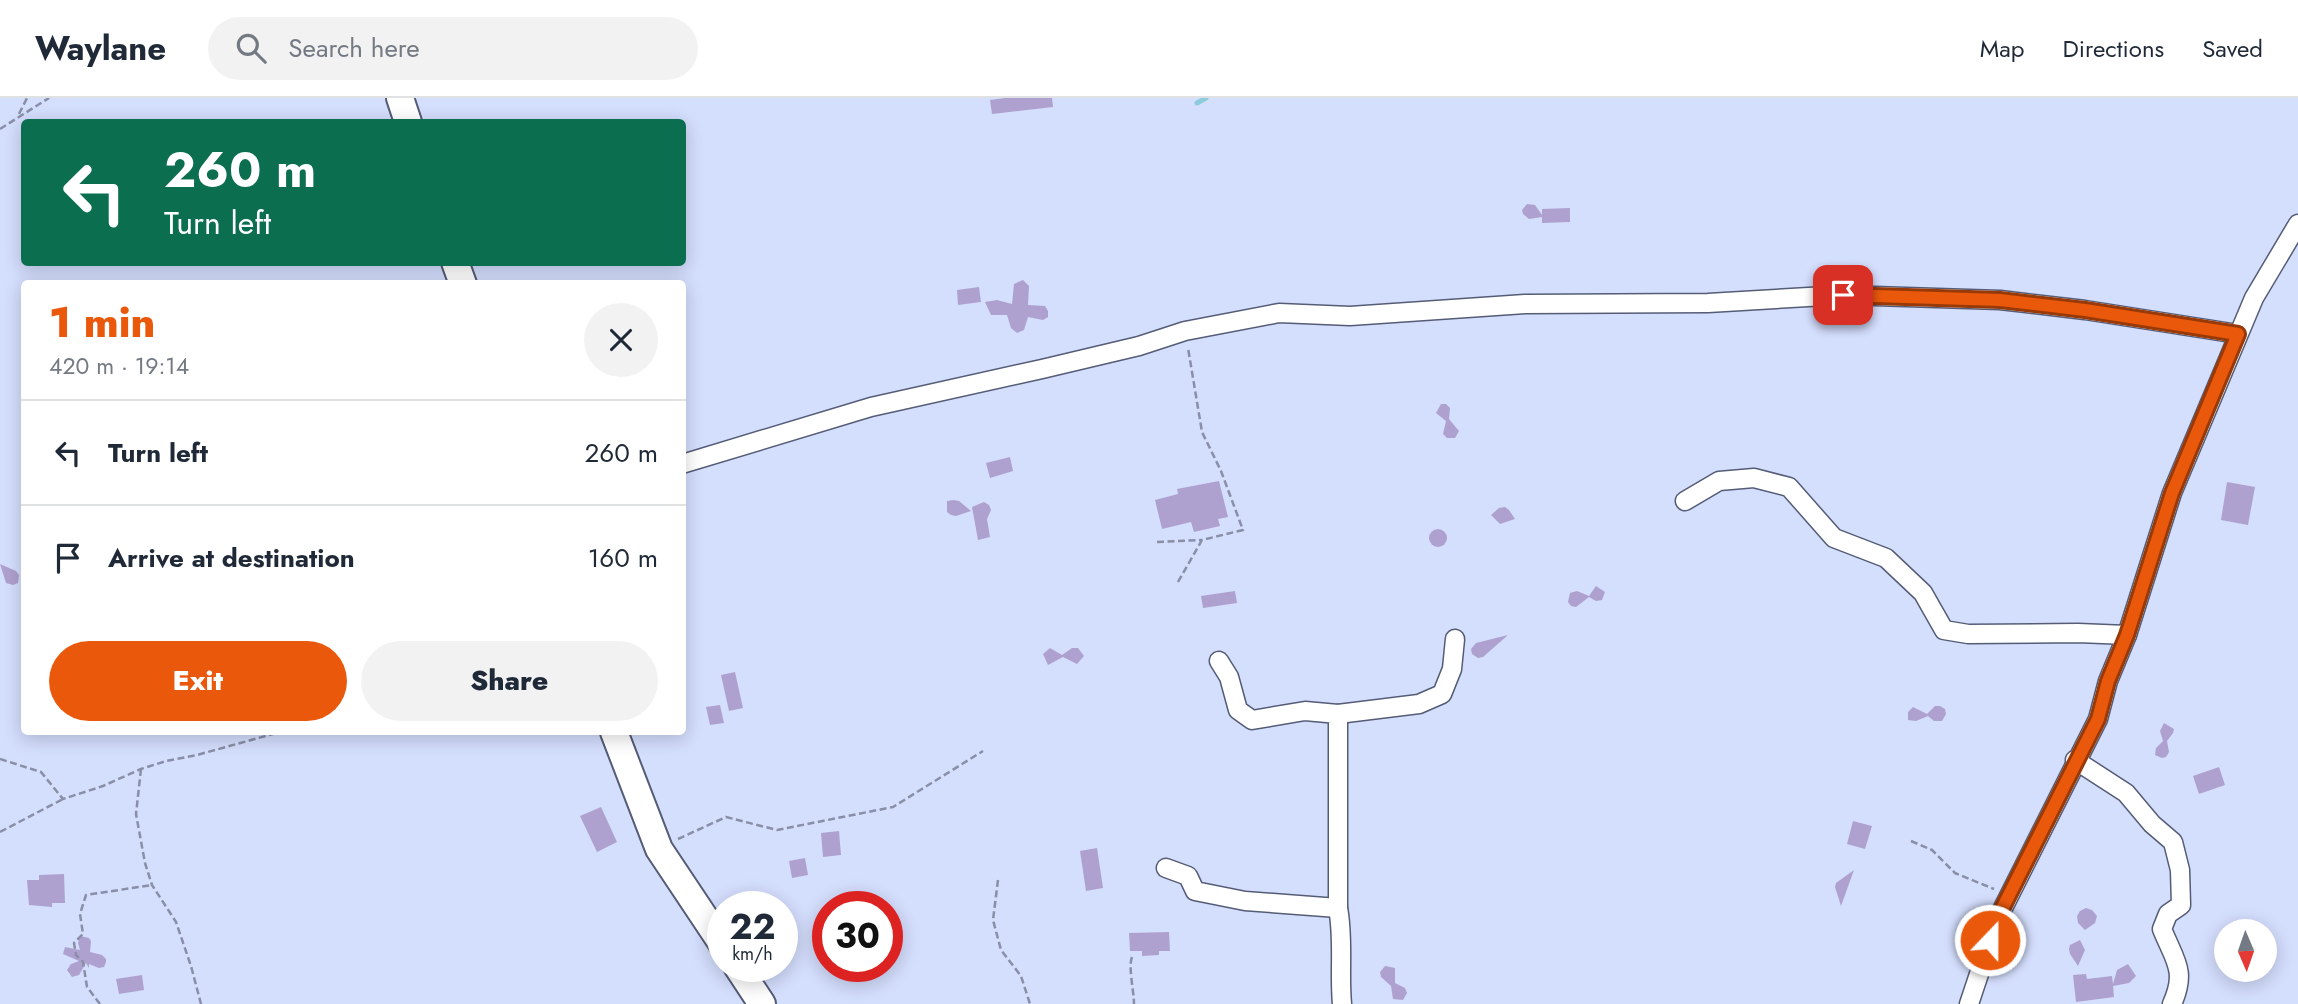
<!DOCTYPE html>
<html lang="en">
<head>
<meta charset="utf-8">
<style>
  :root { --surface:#fff; --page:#f2f2f3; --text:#1f2937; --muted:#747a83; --line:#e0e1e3; --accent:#ea580c }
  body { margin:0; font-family:Jost,sans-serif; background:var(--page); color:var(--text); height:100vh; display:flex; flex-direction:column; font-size:26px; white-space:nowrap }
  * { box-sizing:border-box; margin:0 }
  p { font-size:23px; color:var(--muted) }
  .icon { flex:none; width:38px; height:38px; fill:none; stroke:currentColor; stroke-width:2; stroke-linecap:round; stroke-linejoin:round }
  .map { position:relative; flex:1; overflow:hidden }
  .sheet { position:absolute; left:21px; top:182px; width:665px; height:455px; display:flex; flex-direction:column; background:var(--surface); border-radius:7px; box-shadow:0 4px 18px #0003 }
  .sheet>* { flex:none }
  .guide { position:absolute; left:21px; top:21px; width:665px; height:147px; border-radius:7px; box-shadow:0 4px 18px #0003; background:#0b6e4f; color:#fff; overflow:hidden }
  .needle { width:46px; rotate:178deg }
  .fabs { position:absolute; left:2214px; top:821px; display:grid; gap:14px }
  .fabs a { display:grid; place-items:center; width:63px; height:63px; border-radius:50%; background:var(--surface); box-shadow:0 4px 18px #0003; font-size:35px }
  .speed { position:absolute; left:707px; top:793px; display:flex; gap:14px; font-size:35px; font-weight:700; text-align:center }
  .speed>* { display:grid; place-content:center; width:91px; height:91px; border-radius:50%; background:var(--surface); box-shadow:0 4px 18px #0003; line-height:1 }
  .speed small { font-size:18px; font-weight:400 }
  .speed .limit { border:10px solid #d22; background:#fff; color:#111 }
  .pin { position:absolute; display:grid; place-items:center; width:60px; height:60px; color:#fff; margin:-30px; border-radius:14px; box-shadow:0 4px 10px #0006 }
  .me { position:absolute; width:77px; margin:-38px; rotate:22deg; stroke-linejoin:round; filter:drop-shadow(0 0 5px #0008) }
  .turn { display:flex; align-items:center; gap:24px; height:147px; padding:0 28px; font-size:32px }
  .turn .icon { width:91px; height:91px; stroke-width:2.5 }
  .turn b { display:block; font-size:49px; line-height:60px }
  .round { display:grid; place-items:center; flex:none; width:74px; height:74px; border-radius:37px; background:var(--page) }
  .headline { display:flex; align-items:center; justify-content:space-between; height:119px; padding:0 28px }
  h1 { font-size:42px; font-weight:800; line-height:52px; color:var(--accent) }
  .action { display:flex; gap:14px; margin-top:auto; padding:14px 28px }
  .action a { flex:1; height:80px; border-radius:42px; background:var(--accent); color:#fff; font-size:28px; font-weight:800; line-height:80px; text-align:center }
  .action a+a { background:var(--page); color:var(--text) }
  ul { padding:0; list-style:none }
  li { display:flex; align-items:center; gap:21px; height:105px; padding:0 28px; border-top:2px solid var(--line) }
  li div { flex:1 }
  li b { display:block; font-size:26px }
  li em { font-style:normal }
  header { display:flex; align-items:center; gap:42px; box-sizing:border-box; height:98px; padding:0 35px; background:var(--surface); border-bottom:2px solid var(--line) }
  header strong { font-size:33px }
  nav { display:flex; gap:38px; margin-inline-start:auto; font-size:24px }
  .search { width:490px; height:63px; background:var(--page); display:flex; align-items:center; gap:18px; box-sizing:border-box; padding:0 24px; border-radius:38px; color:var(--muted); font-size:26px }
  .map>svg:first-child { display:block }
</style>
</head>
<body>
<header>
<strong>Waylane</strong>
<div class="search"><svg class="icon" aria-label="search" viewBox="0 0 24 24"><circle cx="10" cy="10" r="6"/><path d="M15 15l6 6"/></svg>Search here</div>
<nav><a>Map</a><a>Directions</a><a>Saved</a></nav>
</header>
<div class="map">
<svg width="2298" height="906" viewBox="0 0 2298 906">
  <rect width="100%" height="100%" fill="#d4defd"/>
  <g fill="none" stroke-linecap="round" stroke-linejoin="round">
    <!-- stream -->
    <path stroke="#8dcbdc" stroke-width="5" d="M1197 5 1206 0"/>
  </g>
  <!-- building -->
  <g fill="#afa1cf">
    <path d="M1005 0H1052L1053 9 992 16 990 2Z"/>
    <path d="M1527 106 1535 107 1542 117V111L1570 110V124L1542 125V119L1529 121 1523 116 1522 112Z"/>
    <path d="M1023 182 1029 188 1028 207 1045 208 1048 213V219L1043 222 1028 219 1024 232 1017 235 1011 230 1007 217H991L985 204 997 202 1012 206 1014 186Z"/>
    <path d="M979 189 981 204 958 207 957 192Z"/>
    <path d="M1441 306H1446L1450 310 1449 321 1459 333 1455 340H1447L1443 336 1446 323 1436 315Z"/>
    <path d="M1010 359 1013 373 990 380 986 365Z"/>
    <path d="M1219 383 1228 419 1218 421 1220 428 1194 434 1191 424 1162 431 1155 402 1178 396 1177 391Z"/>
    <path d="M2227 384 2255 389 2248 427 2221 422Z"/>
    <path d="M954 402 959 403 971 413 956 418 951 417 947 414V403Z"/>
    <path d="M984 404 989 407 991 412 987 421 990 439 978 442 972 409Z"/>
    <path d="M1505 409 1509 412 1515 421 1500 426 1491 417 1499 410Z"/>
    <circle cx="1438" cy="440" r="9"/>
    <path d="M0 466 16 473 19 477 18 485 13 487 6 485Z"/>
    <path d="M1596 488 1605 494 1602 502 1596 503 1589 499 1576 509 1571 508 1568 504 1570 495 1577 493 1589 498Z"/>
    <path d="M1235 493 1237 505 1203 510 1201 498Z"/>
    <path d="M1508 537 1483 559 1478 560 1472 556 1471 551 1476 545Z"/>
    <path d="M1050 550 1062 557 1072 550H1078L1084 558 1077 566 1063 559 1048 567 1043 556Z"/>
    <path d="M735 574 743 610 729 613 721 577Z"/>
    <path d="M720 607 724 625 710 627 706 609Z"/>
    <path d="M1935 608H1940L1945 611 1946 616 1942 623H1934L1928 618 1916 623 1908 622V614L1913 609 1927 616Z"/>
    <path d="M2164 625 2174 631 2173 635 2167 643 2169 654 2166 659 2162 660 2155 657 2156 650 2163 643 2160 633Z"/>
    <path d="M2219 669 2225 687 2199 696 2193 678Z"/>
    <path d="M601 709 617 744 597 754 580 718Z"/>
    <path d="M1853 723 1872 728 1865 751 1847 746Z"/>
    <path d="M839 733 841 757 823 759 821 735Z"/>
    <path d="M1097 750 1103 790 1086 793 1080 753Z"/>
    <path d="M805 760 808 777 792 780 789 763Z"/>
    <path d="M1854 772 1841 808 1835 789 1836 785Z"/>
    <path d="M64 776 65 805H52V809L29 807 27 782H39V777Z"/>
    <path d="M2086 810 2092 812 2097 818 2095 825 2085 832 2078 825 2077 818 2080 813Z"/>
    <path d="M1169 834 1170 853H1159V857L1142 858V853H1130L1129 835Z"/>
    <path d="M80 838 89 840 91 843 90 854 102 857 106 861V864L104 869 99 870 89 866V870L86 865 79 877 72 879 67 872 71 866 79 863 63 856 65 849 80 852 78 845Z"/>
    <path d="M2080 842 2085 852 2078 868 2070 856 2069 851 2070 847Z"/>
    <path d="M2128 866 2136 878 2129 885 2113 888 2114 899 2076 904 2073 877 2086 876 2087 881 2112 878 2113 886 2117 872Z"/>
    <path d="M1385 868 1395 870V885L1405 890 1407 895 1403 902 1393 901 1391 888 1381 879 1380 874Z"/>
    <path d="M142 877 144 892 119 896 116 881Z"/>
  </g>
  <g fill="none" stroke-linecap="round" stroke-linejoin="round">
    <defs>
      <g id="street">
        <path d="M682 366 871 309 1042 271 1139 248 1185 233 1279 215 1350 218 1525 206 1708 205 1843 197 2000 202 2085 212 2238 236"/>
        <path d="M1685 403 1719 383 1754 380 1789 389 1834 440 1886 460 1923 495 1944 532 1968 536 2078 535 2127 537"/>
        <path d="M1219 563 1229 579 1238 612 1252 622 1305 613 1338 616V810C1344 841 1339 874 1342 906"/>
        <path d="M1338 616 1419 606 1442 596 1452 571 1455 541"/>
        <path d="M2075 662 2126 695 2152 726 2173 744 2180 772 2181 807 2168 816 2162 831C2175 863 2187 873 2172 906"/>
        <path d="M1166 770 1188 778 1195 793 1245 803 1338 810"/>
        <path d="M1969 906 1997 822 2098 621 2108 583 2127 537 2172 395 2254 200 2298 126"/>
      </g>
      <g id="secondary">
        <path d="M400 0 408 24"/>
        <path d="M455 164 463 186"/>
        <path d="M614 634 659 751 723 847"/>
        <path d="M737 868 762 906"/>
      </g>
    </defs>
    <!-- street casing -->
    <use href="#street" stroke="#545c76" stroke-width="21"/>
    <!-- secondary casing -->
    <use href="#secondary" stroke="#545c76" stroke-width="30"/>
    <!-- path -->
    <g stroke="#888fa6" stroke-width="2.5" stroke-dasharray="7 3.5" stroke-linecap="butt">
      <path d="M19 16 27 0"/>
      <path d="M0 31 49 0"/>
      <path d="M1157 444 1202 442"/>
      <path d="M1178 484 1202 442 1243 432 1221 373 1202 334 1188 250"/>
      <path d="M0 661 41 674 63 701 103 688 141 671 166 663 197 657 280 634"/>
      <path d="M141 671 136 716 145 765 152 787 176 824 191 868 201 906"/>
      <path d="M0 734 63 701"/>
      <path d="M678 741 726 719 777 732 893 709 983 653"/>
      <path d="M1911 743 1932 752 1955 775 1994 791"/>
      <path d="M998 782 993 822 1001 852 1021 878 1030 906"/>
      <path d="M1132 859C1128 869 1134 893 1134 906"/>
      <path d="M100 906 87 889 83 864 76 857 74 845 83 836 80 816 86 797 152 787"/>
    </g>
    <!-- street -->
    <use href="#street" stroke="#fff" stroke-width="18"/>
    <!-- secondary -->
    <use href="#secondary" stroke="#fff" stroke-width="26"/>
  </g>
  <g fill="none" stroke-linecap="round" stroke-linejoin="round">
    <defs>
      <path id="route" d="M1843 197 2000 202 2085 212 2238 236 2172 395 2127 537 2108 583 2098 621 1997 821 1990 842"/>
    </defs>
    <!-- route casing -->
    <use href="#route" stroke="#983908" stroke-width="18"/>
    <!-- route -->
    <use href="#route" stroke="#ea580c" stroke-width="12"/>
  </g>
</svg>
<div class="fabs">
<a><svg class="needle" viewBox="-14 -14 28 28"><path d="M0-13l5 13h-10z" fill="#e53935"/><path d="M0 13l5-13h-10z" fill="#747a83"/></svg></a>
</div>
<div class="speed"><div>22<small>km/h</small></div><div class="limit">30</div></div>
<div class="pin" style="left:1843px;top:197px;background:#d93025"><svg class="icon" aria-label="arrive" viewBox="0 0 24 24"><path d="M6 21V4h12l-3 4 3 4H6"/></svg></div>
<svg class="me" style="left:1990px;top:842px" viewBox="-20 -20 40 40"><circle r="17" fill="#ea580c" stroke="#fff" stroke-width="3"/><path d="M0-11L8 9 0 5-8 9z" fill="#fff"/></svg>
<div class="guide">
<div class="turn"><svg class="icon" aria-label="left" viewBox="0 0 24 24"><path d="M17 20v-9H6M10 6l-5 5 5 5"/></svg><div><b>260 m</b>Turn left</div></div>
</div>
<section class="sheet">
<div class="headline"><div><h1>1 min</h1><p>420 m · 19:14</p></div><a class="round"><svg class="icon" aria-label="close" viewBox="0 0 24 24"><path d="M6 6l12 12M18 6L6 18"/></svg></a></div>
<ul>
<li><svg class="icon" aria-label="left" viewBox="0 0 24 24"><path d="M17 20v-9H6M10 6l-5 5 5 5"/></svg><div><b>Turn left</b></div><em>260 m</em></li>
<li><svg class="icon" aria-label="arrive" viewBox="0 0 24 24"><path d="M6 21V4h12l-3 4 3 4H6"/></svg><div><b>Arrive at destination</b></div><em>160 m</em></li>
</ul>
<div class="action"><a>Exit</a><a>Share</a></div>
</section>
</div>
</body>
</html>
